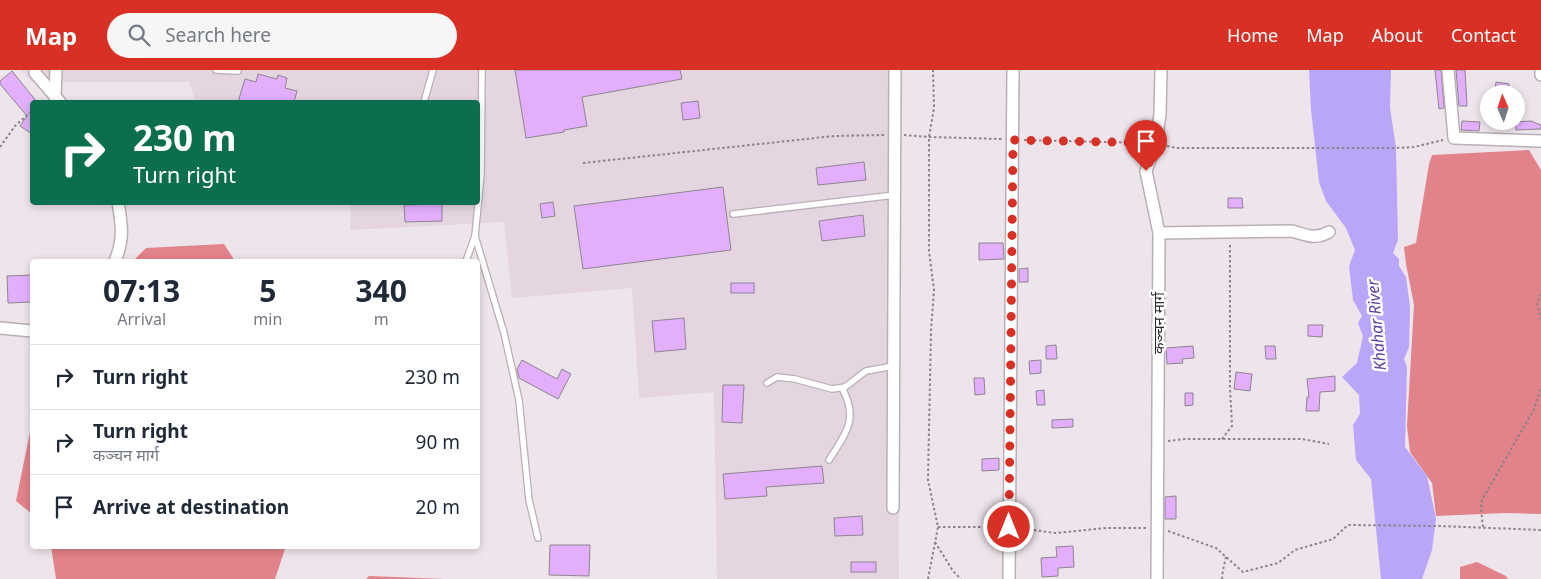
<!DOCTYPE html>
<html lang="en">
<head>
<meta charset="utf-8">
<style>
  :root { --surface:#fff; --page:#f6f6f7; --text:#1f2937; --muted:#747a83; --line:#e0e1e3; --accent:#d93025 }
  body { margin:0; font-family:"Noto Sans","Noto Sans Devanagari",sans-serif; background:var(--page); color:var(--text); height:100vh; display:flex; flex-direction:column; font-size:19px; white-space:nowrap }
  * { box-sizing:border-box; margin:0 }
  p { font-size:16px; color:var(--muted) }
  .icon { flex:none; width:28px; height:28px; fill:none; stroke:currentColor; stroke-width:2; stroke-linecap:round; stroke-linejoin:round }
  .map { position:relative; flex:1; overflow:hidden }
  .details { position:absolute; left:30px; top:189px; width:450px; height:290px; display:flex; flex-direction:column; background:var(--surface); border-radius:5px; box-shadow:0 2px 8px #0003 }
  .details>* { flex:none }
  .guide { position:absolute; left:30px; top:30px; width:450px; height:105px; border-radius:5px; box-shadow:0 2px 8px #0003; background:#0b6e4f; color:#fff; overflow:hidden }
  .needle { width:32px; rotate:357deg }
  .controls { position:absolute; left:1480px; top:15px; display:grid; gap:10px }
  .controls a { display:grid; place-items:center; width:45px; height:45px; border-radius:50%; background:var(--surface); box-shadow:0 2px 8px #0003; font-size:25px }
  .pin { position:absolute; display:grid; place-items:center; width:42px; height:42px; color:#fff; margin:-51px -21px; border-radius:50% 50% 50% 0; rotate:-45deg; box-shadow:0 0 5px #0007 }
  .pin .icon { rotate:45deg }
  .me { position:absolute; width:55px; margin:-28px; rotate:0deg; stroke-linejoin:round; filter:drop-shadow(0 0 4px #0008) }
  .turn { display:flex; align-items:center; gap:18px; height:105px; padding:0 20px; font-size:22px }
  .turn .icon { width:65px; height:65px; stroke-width:2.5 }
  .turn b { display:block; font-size:35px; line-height:42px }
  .eta { display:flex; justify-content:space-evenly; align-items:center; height:85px; text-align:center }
  .eta b { font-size:30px; font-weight:700; line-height:35px }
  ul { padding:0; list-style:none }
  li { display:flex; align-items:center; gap:15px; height:65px; padding:0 20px; border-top:1px solid var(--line) }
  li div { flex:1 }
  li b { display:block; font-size:19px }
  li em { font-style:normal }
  header { display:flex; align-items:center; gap:30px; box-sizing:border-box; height:70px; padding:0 25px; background:var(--accent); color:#fff }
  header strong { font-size:24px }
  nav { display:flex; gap:28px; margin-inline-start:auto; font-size:18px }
  .search { width:350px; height:45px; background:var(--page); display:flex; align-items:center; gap:12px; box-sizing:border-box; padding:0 18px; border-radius:28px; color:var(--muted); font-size:19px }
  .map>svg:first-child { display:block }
</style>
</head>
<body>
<header>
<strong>Map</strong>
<div class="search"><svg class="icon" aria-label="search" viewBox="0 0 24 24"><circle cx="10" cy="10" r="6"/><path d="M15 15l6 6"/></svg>Search here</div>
<nav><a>Home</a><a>Map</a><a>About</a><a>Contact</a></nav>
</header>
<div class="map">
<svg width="1541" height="509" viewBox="0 0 1541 509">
  <rect width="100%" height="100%" fill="#eee4eb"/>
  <!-- built -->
  <path fill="#e5d5e1" d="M21 0H897L899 509H717L714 322 639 328 632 218 512 228 504 152 350 160 351 133 478 132V32H212L195 29 189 12H32Z"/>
  <!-- forest -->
  <g fill="#e2828a">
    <path d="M1529 80 1541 100V444L1505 443 1436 446 1432 413 1410 382 1407 356 1414 235 1406 194 1404 177 1416 173 1429 94 1432 85Z"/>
    <path d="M224 174 235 191H133L146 178Z"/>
    <path d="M32 352V444L16 431Z"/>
    <path d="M51 476H286L275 509H56Z"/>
    <path d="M1477 492 1506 506 1508 509H1460V497Z"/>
    <path d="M369 506 445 509H366Z"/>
  </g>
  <!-- water -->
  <path fill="#b9a6f9" d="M1309 0H1391L1390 38 1396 78 1398 170 1393 183 1399 189V196L1406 207 1410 237 1409 277 1404 289 1407 297 1405 377 1427 406 1436 449 1432 480 1422 509H1381L1371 409 1356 390 1353 355 1360 344 1359 325 1342 307 1357 293 1363 266 1358 253 1362 246 1353 230 1349 196 1355 180 1346 158 1326 131 1319 112 1311 40Z"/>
  <!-- building -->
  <g fill="#e3affc" stroke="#8c868f">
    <path d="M515 0H680L682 9 582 27 587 56 564 60V62L526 68Z"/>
    <path d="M1435 0H1441L1444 38 1439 39Z"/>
    <path d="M1456 0H1465L1467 36H1459Z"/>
    <path d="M12 1 37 32H32V64L20 56 27 46 0 14V11Z"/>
    <path d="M258 4 277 9 278 5 287 8 285 18 297 21 294 32H238L245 9 256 12Z"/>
    <path d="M1496 12 1509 14 1508 22 1495 20Z"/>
    <path d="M698 31 700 48 683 50 681 33Z"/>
    <path d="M1462 51 1480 52 1479 61 1461 60Z"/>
    <path d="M1531 51 1541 55V59L1516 60 1515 52Z"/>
    <path d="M864 92 866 110 818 115 816 98Z"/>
    <path d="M723 117 731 180 583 199 574 136Z"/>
    <path d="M1228 128H1242L1243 138H1228Z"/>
    <path d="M553 132 555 146 542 148 540 134Z"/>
    <path d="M442 134V151L405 152 404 135Z"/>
    <path d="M863 145 865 166 822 171 819 151Z"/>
    <path d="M979 173H1003L1004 189 979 190Z"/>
    <path d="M1028 198V212H1019V199Z"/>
    <path d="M32 205V232L8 233 7 206Z"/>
    <rect x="731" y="213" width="23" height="10"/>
    <path d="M684 248 686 279 655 282 652 251Z"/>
    <path d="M1308 255H1323L1322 267 1308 266Z"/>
    <path d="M1056 275 1057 289H1046V276Z"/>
    <path d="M1193 276 1194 288 1182 289 1183 293 1167 294 1166 278Z"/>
    <path d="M1265 276H1275L1276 289H1266Z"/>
    <path d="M522 290 557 309 562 299 571 304 558 329 519 308 517 299Z"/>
    <path d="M1041 290V303L1030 304 1029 291Z"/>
    <path d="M1236 302 1252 304 1250 321 1234 319Z"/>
    <path d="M1335 306V321L1320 322 1319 341H1306L1307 327H1309L1307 309Z"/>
    <path d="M974 308H984L985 324 975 325Z"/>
    <path d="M723 315H744L742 353 722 352Z"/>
    <path d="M1044 320 1045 335H1037L1036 321Z"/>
    <path d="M1185 323H1193V335L1185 336Z"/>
    <path d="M1073 349V357L1052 358V350Z"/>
    <path d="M999 388V400L982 401V389Z"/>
    <path d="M822 396 824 413 766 417 767 426 725 429 723 404Z"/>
    <path d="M1176 426V449H1165V427Z"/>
    <path d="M862 446 863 465 835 466 834 448Z"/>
    <path d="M550 475H590L589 506 549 505Z"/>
    <path d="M1073 476 1074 497 1058 498V506L1042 507 1041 488 1057 487 1056 477Z"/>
    <rect x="851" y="492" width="25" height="10"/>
  </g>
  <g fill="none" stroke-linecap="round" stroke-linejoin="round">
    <defs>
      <g id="service">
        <path d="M216 0 238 1"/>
        <path d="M424 32 433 0"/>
        <path d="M733 144 895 125"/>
        <path d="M475 166 504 263 519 330 529 430 538 468"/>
        <path d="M466 191 475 166 481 104 482 0"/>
        <path d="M767 313 777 307 795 309 832 319 845 317 866 301 894 296"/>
        <path d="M829 390C846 363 859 349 842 318"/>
      </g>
      <g id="minor">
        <path d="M35 0V3L60 32"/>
        <path d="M1448 0 1454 68 1541 71"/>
        <path d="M1541 0V5"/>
        <path d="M55 27 56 0"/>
        <path d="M1159 163 1292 161C1306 165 1315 170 1329 162"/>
        <path d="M115 191C124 169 122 156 118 132"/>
        <path d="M0 258 32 261"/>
        <path d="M893 438 895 0"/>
        <path d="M1009 509 1013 0"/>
        <path d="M1157 509 1159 163 1146 101 1156 73 1160 44 1161 0"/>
      </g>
    </defs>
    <!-- service casing -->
    <use href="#service" stroke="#b9afb6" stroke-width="8"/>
    <!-- minor casing -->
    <use href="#minor" stroke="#b9afb6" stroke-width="14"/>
    <!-- path -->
    <g stroke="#8a8388" stroke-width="2" stroke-dasharray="2.5 2.5" stroke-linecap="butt">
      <path d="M904 65 929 67 1002 69"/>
      <path d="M1024 70 1144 73"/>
      <path d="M1167 76 1177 78H1396L1414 77 1443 70"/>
      <path d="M0 77 15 56 32 41"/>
      <path d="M583 93 834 66 885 65"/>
      <path d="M1541 224 1537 233 1541 249"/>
      <path d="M1222 369 1232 356 1230 318V173"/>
      <path d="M1168 371 1185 369H1302L1329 374"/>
      <path d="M938 457H1000"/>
      <path d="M1483 457 1481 439 1482 430 1534 339 1541 317"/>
      <path d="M1019 458 1055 463 1106 458H1146"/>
      <path d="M1168 461 1216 478 1243 502 1278 493 1295 480 1333 469 1348 455 1439 456 1541 460"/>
      <path d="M935 472 953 501 961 509"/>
      <path d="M928 509 938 457 928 410 931 261 934 220 929 181V67L934 38 933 0"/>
      <path d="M1222 509 1223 500 1226 487"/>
    </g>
    <!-- service -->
    <use href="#service" stroke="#fff" stroke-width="5.5"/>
    <!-- minor -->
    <use href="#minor" stroke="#fff" stroke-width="11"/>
  </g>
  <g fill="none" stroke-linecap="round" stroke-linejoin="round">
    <!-- route -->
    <path stroke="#d93025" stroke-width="9" stroke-dasharray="0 16.2" d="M1009 457 1013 70 1156 73 1146 101"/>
  </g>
  <g text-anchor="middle" stroke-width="5" stroke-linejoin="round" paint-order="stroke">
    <!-- street labels -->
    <g font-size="15" fill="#2c282b" stroke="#fff">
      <text transform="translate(1159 253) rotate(-90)" y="5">कञ्चन मार्ग</text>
    </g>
    <!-- water labels -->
    <g font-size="16" font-style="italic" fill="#5e3f9f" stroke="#fff">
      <text transform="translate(1376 255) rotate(-95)" y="6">Khahar River</text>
    </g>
  </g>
</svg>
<div class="controls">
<a><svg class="needle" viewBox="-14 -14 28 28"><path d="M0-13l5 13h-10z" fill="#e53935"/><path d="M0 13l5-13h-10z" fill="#747a83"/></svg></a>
</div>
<div class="pin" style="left:1146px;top:101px;background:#d93025"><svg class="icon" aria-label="arrive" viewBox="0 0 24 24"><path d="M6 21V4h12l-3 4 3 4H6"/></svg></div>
<svg class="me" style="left:1009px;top:457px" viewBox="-20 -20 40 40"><circle r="17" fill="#d93025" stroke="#fff" stroke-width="3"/><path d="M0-11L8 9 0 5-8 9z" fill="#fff"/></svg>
<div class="guide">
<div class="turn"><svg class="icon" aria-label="right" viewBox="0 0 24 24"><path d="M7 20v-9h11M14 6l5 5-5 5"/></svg><div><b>230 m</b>Turn right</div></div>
</div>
<section class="details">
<div class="eta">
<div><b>07:13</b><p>Arrival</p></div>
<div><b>5</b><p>min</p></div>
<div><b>340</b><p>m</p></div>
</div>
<ul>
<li><svg class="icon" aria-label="right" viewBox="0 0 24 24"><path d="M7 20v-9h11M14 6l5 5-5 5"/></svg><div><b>Turn right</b></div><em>230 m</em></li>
<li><svg class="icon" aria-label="right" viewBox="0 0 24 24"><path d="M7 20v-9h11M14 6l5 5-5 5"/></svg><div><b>Turn right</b><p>कञ्चन मार्ग</p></div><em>90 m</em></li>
<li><svg class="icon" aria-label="arrive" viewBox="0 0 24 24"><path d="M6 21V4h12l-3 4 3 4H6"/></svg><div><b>Arrive at destination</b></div><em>20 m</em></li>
</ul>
</section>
</div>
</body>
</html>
